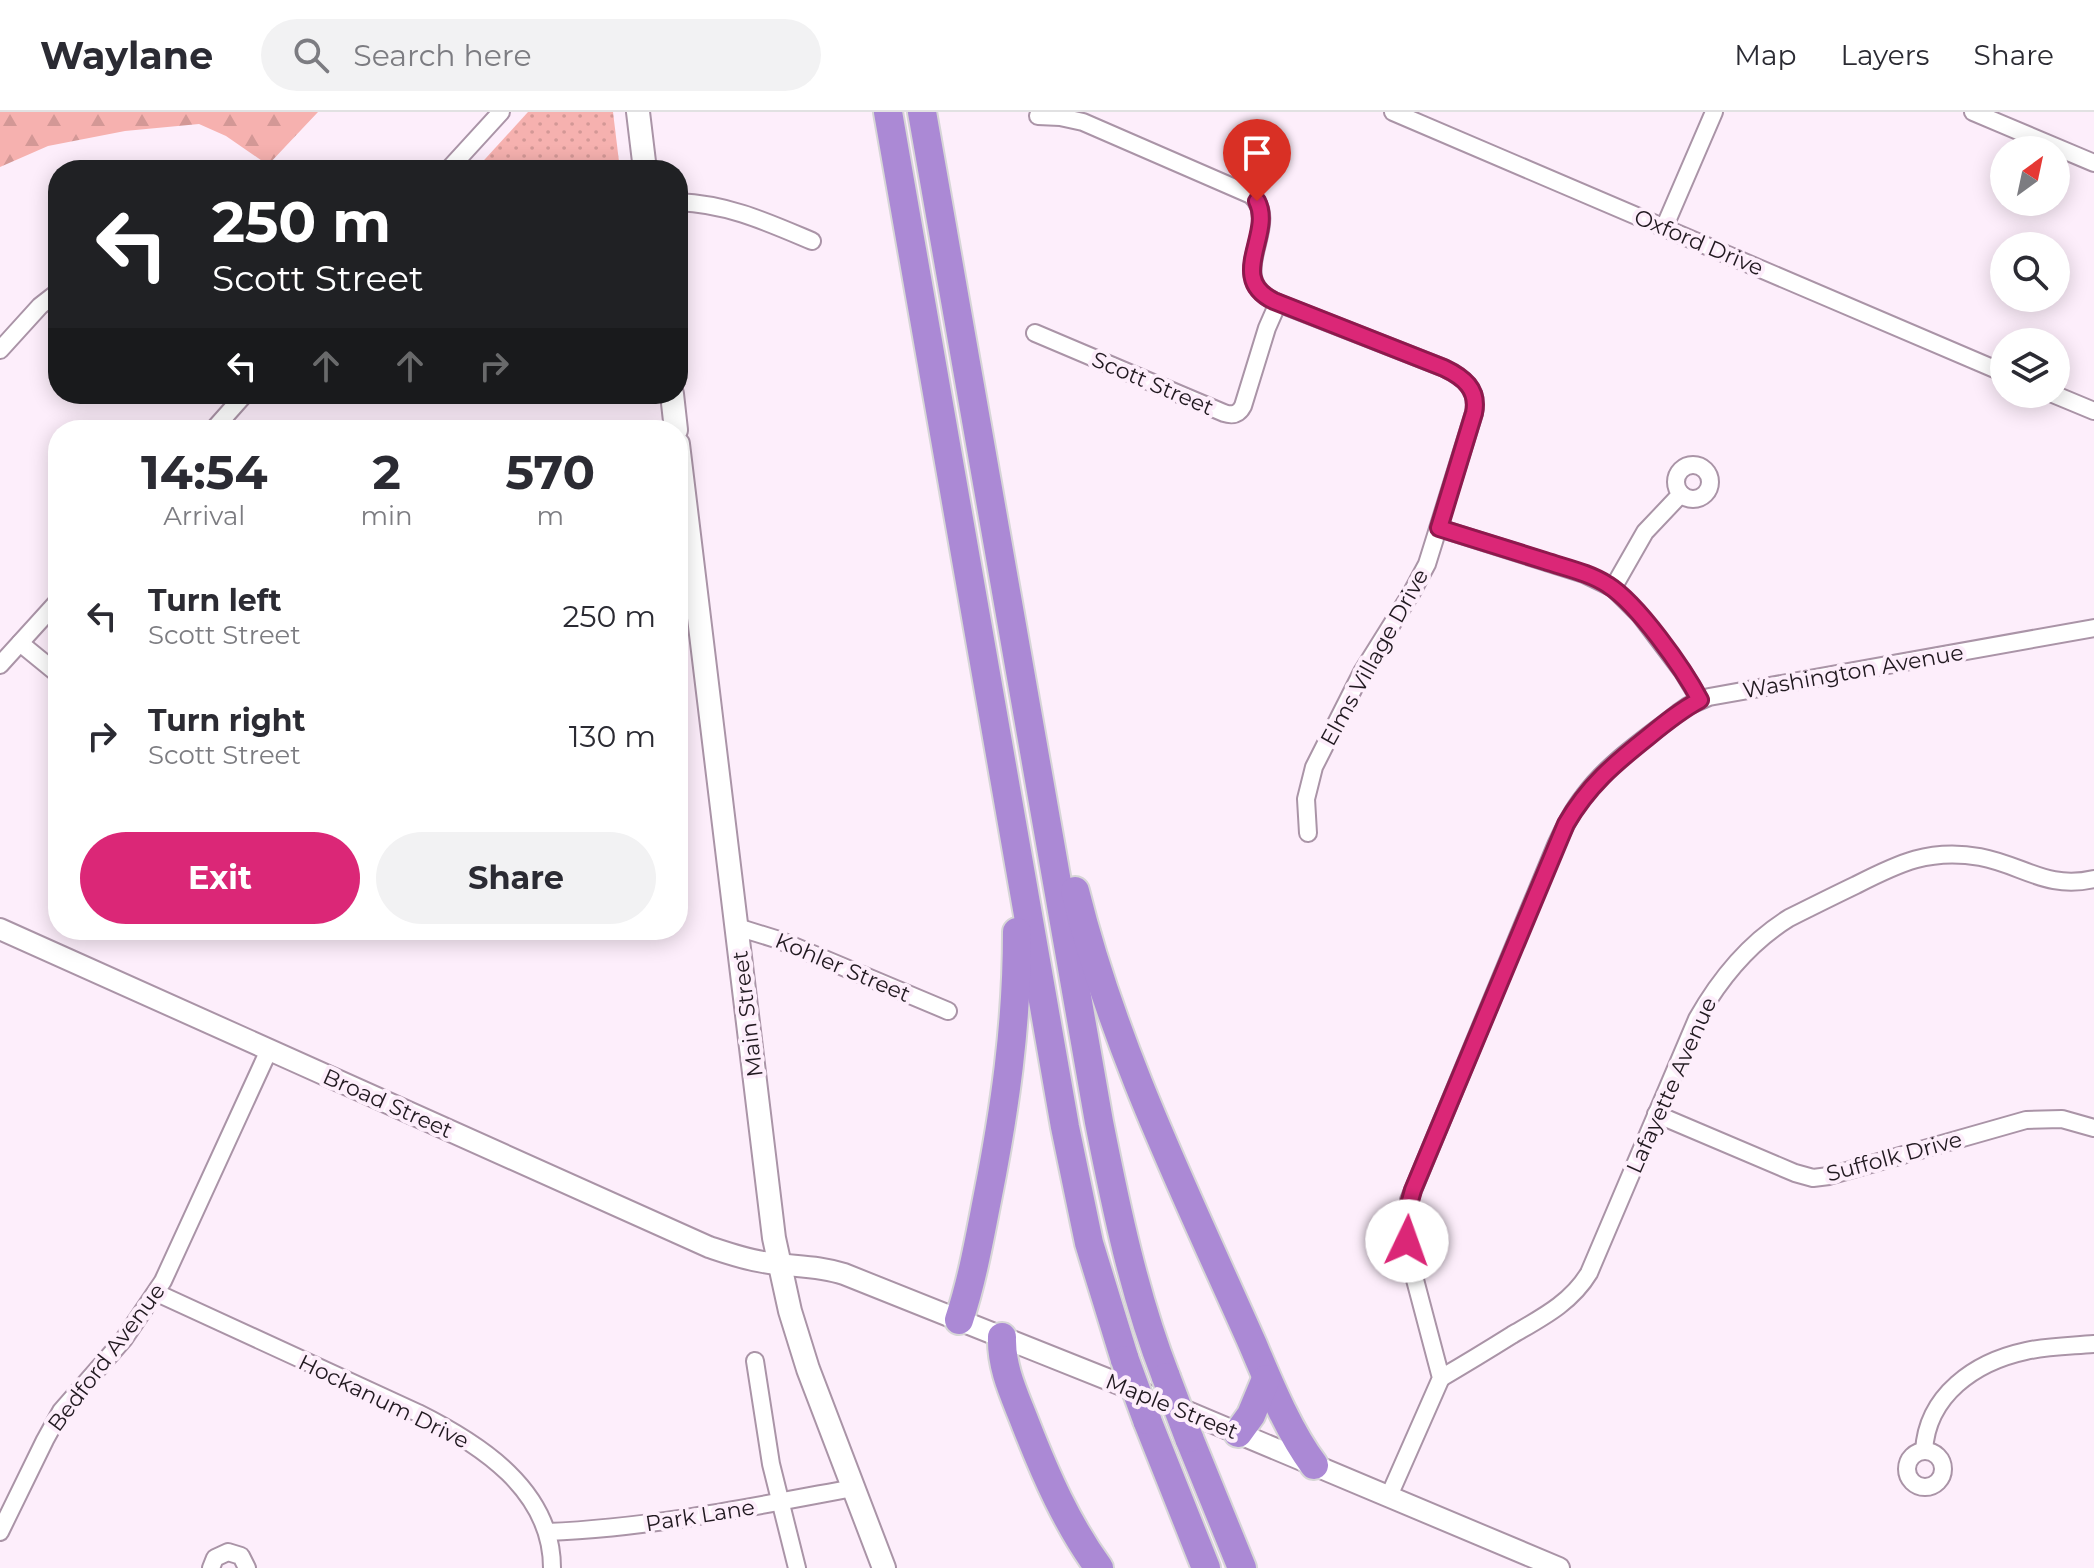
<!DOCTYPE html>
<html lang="en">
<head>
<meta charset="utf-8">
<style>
  :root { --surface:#fff; --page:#f2f2f3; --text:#2b2b33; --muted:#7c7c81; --line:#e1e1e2; --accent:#db2777 }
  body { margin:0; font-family:Montserrat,sans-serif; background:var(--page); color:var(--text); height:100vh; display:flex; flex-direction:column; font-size:30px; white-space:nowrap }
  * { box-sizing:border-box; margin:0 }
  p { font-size:26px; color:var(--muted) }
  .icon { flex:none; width:44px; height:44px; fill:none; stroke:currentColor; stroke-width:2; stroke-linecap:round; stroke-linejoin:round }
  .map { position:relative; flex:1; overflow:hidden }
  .panel { position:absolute; left:48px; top:308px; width:640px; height:520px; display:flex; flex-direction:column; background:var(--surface); border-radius:32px; box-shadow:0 4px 20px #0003 }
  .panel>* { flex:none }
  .guide { position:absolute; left:48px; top:48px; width:640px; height:244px; border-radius:32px; box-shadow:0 4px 20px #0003; background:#202124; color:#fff; overflow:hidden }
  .needle { width:52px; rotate:33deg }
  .controls { position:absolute; left:1990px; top:24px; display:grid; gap:16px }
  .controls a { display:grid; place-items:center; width:80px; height:80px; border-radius:50%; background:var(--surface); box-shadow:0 4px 20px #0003; font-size:40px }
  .pin { position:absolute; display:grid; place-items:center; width:68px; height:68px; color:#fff; margin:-82px -34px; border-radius:50% 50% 50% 0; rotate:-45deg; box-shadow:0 0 8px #0007 }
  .pin .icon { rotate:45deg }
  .me { position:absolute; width:88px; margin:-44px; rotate:3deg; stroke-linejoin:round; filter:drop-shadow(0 0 6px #0008) }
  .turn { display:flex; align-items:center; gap:28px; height:168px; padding:0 32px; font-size:36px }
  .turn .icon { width:104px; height:104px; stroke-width:2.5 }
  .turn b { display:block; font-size:56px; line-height:68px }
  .lanes { display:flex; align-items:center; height:76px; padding:0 32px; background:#0003; justify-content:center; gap:40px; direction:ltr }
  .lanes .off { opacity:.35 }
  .eta { display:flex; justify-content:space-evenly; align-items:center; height:136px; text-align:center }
  .eta b { font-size:48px; font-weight:700; line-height:56px }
  .action { display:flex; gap:16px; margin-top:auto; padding:16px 32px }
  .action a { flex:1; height:92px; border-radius:48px; background:var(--accent); color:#fff; font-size:32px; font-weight:700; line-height:92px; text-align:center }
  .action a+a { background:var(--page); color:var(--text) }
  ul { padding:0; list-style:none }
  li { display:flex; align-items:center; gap:24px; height:120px; padding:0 32px }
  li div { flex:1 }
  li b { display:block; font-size:30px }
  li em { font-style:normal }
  header { display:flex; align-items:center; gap:48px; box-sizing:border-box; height:112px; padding:0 40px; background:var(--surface); border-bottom:2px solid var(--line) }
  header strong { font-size:38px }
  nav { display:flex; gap:44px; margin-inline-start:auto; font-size:28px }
  .search { width:560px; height:72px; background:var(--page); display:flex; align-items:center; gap:20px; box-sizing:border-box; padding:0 28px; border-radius:44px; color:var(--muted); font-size:30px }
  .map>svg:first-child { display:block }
</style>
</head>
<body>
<header>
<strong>Waylane</strong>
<div class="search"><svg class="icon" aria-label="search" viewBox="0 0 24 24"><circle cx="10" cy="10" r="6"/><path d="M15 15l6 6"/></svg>Search here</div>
<nav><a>Map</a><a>Layers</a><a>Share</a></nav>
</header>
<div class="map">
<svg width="2094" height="1456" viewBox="0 0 2094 1456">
  <defs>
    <pattern id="green-dots" width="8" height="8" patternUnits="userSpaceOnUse" patternTransform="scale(2)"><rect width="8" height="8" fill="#f6b1af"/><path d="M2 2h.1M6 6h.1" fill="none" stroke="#d39896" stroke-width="1.8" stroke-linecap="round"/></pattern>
    <pattern id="forest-firs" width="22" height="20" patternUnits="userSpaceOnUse" patternTransform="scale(2)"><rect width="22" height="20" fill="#f6b1af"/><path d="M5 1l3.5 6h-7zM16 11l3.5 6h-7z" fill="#d39896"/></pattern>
  </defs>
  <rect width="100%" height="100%" fill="#fdeefb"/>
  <!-- green -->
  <path fill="url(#green-dots)" d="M528 0H613L620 58H475Z"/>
  <!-- forest -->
  <path fill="url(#forest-firs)" d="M0 0H318L268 53 226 24 199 12 125 19 48 34 0 55Z"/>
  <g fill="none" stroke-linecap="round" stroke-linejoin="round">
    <defs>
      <g id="minor">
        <path d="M1393 0 2004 261"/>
        <path d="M1973 0 2094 51"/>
        <path d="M1038 4 1060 5 1083 10 1251 83C1285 114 1219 166 1278 191L1444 256C1463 265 1479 277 1474 301L1427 452 1412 480 1362 560 1314 655 1306 687 1308 721"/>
        <path d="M448 58 501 0"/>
        <path d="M678 90C728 92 767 110 812 129"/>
        <path d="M1664 116 1714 0"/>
        <path d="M1035 221 1224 301C1233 304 1239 302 1243 294L1267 216 1278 191"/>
        <path d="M0 238 40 194 58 180"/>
        <path d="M2053 282 2094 299"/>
        <path d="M213 318 245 282"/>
        <circle cx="1693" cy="370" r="17"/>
        <path d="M1439 416 1584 462 1613 476 1640 503 1683 560 1700 588"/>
        <path d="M1613 476 1645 420 1681 382"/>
        <path d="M20 531 58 562"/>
        <path d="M0 553 58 489"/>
        <path d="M737 815 779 828 948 899"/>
        <path d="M1656 1002 1795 1061 1813 1066 1829 1064 2026 1008 2062 1007 2094 1016"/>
        <path d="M157 1181 418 1301C480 1332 552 1378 552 1456"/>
        <path d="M755 1249 771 1352 797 1456"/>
        <path d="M1441 1266C1465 1252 1488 1238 1512 1223 1541 1206 1571 1191 1589 1161L1697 907C1720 866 1749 831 1789 806 1811 795 1833 784 1856 773 1899 751 1930 736 1980 745 2023 753 2047 778 2094 767"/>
        <circle cx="1925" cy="1357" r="18"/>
        <path d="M1924 1339C1927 1283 1975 1250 2026 1239 2048 1234 2071 1234 2094 1232"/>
        <path d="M1389 1384 1441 1266 1409 1145 1406 1118 1409 1088 1556 733C1564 716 1572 699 1584 684 1608 651 1645 627 1678 601L1688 594 1709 585 2094 516"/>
        <path d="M0 1420 45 1328 61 1299 124 1227 163 1169 269 938"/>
        <path d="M547 1420C650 1416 751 1395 853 1376"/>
        <path d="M211 1456 215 1446 228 1440 241 1444 247 1456"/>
      </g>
      <path id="tertiary" d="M0 817 709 1135C727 1141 744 1147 763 1150 791 1155 817 1153 844 1162L1152 1285 1559 1456"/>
      <g id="secondary">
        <path d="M638 0 645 58"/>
        <path d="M672 282 676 318"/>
        <path d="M678 332 774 1126 790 1199 808 1257 884 1456"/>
      </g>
      <g id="motorway">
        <path d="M888 0 1065 1015 1089 1131 1125 1248"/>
        <path d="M922 0 1099 1010C1116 1096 1134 1183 1166 1265"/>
        <path d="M1075 779C1114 937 1187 1084 1253 1233 1269 1271 1289 1320 1314 1353"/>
        <path d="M959 1208C972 1169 979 1129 987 1088 1005 997 1017 913 1017 820"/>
        <path d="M1002 1225C1001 1257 1015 1284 1026 1313 1046 1364 1067 1412 1099 1456"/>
        <path d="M1147 1308 1206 1456"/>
        <path d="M1238 1321 1251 1303 1266 1267"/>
        <path d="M1189 1326 1242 1456"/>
      </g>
    </defs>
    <!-- minor casing -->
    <use href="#minor" stroke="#aa94a7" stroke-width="20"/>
    <!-- tertiary casing -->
    <use href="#tertiary" stroke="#aa94a7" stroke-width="24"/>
    <!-- secondary casing -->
    <use href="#secondary" stroke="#aa94a7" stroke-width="26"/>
    <!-- motorway casing -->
    <use href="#motorway" stroke="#d7d6d7" stroke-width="32"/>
    <!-- minor -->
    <use href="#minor" stroke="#fff" stroke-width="16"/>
    <!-- tertiary -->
    <use href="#tertiary" stroke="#fff" stroke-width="20"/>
    <!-- secondary -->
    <use href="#secondary" stroke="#fff" stroke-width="22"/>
    <!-- motorway -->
    <use href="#motorway" stroke="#ab89d5" stroke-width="28"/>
    <defs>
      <g id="motorway-bridge">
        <path d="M1125 1248 1147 1308"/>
        <path d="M1166 1265 1189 1326"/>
      </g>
    </defs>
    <!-- motorway-bridge casing -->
    <use href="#motorway-bridge" stroke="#d7d6d7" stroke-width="32" stroke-linecap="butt"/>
    <!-- motorway-bridge -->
    <use href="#motorway-bridge" stroke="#ab89d5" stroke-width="28"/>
  </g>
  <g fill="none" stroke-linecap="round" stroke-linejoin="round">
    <defs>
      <path id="route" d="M1257 89C1274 122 1226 166 1274 189L1444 256C1463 265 1479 277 1474 301L1439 416C1474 427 1509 438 1545 449 1566 456 1590 461 1608 473 1638 492 1683 556 1700 588 1681 598 1665 611 1648 625 1614 652 1588 674 1566 712L1413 1078 1408 1096 1407 1129"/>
    </defs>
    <!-- route casing -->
    <use href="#route" stroke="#8e194d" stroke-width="20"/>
    <!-- route -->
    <use href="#route" stroke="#db2777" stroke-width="14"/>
  </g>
  <g text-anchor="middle" stroke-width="8" stroke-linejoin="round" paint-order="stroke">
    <!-- street labels -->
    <g font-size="22" fill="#211920" stroke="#fdeefb">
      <text transform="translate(1699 130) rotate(23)" y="8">Oxford Drive</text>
      <text transform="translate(1153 271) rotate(23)" y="8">Scott Street</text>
      <text transform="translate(1374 545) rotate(-61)" y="8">Elms Village Drive</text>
      <text transform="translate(1853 559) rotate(-10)" y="8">Washington Avenue</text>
      <text transform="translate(843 855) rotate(23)" y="8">Kohler Street</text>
      <text transform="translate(747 902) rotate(-97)" y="8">Main Street</text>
      <text transform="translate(1671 973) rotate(-66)" y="8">Lafayette Avenue</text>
      <text transform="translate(388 991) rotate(24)" y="8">Broad Street</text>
      <text transform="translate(1894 1044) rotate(-15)" y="8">Suffolk Drive</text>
      <text transform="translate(106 1245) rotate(-53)" y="8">Bedford Avenue</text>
      <text transform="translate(384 1289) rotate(26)" y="8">Hockanum Drive</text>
      <text transform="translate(1172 1294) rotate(22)" y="8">Maple Street</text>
      <text transform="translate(700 1403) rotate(-9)" y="8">Park Lane</text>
    </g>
  </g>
</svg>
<div class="controls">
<a><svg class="needle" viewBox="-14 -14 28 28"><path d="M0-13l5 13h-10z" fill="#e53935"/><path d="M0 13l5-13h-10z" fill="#7c7c81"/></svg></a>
<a><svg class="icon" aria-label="search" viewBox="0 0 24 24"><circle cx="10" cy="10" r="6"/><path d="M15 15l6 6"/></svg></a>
<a><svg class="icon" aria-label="layers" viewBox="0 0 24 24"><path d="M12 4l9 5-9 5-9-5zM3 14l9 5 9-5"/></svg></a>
</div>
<div class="pin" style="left:1257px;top:89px;background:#d93025"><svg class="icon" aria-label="arrive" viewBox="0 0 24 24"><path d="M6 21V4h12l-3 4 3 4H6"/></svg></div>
<svg class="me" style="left:1407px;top:1129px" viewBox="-20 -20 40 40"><circle r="19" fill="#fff"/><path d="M0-13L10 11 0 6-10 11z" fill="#db2777"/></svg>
<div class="guide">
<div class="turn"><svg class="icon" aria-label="left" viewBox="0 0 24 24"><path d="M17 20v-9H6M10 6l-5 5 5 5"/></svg><div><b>250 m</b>Scott Street</div></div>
<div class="lanes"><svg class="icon" aria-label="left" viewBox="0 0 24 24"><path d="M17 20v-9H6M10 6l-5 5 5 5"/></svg><svg class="icon off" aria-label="ahead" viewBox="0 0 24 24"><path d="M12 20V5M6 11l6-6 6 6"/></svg><svg class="icon off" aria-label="ahead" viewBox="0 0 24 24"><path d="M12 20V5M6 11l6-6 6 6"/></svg><svg class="icon off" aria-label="right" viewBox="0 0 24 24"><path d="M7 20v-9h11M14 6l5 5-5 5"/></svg></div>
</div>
<section class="panel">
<div class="eta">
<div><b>14:54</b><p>Arrival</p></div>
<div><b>2</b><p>min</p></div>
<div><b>570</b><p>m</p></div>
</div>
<ul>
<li><svg class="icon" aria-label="left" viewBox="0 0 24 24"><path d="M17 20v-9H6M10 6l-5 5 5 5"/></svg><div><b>Turn left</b><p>Scott Street</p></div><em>250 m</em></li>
<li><svg class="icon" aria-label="right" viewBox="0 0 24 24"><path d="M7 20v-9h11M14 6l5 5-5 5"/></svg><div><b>Turn right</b><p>Scott Street</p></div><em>130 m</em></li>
</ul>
<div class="action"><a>Exit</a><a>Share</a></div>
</section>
</div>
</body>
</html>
